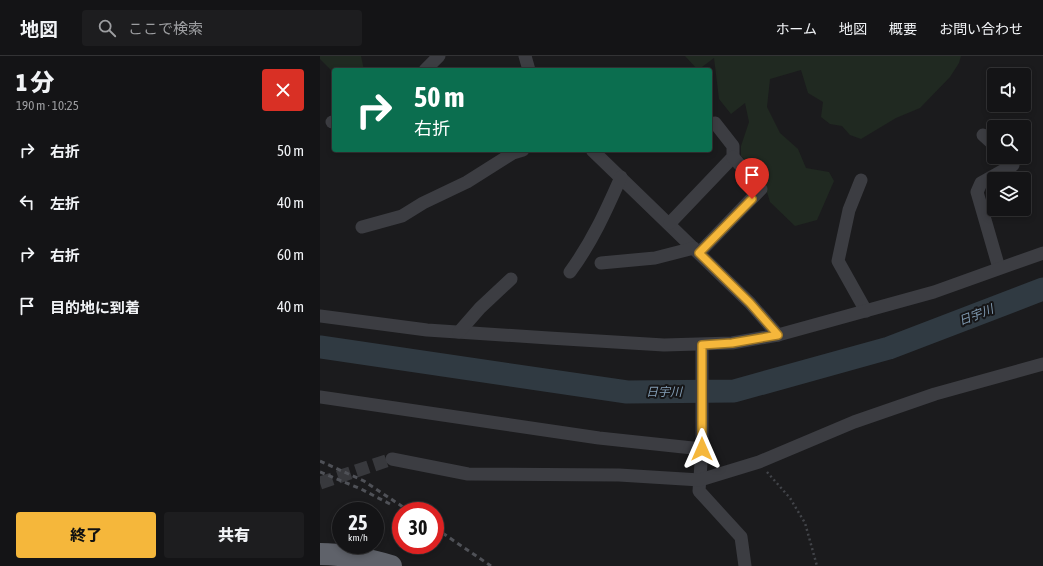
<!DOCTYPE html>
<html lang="ja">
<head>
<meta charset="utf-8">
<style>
  :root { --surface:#141416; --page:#1d1d1f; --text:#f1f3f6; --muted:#9d9ea1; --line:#333335; --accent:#f5b73b }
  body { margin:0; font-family:"Asap Condensed","Noto Sans JP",sans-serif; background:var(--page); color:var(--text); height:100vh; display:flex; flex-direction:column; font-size:15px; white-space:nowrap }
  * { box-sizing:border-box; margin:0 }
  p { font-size:13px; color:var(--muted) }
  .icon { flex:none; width:22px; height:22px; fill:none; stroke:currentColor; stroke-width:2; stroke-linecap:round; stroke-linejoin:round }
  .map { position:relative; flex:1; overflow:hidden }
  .side { display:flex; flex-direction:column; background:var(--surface); width:320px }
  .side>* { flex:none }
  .top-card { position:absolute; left:12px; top:12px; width:380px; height:84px; border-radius:4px; box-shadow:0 2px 6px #0003,0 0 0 1px var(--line); background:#0b6e4f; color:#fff; overflow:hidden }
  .buttons { position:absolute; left:667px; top:12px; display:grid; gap:8px }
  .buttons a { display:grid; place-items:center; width:44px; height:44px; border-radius:4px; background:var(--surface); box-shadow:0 2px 6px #0003,0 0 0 1px var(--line); font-size:20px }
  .speed { position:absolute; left:12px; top:446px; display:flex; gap:8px; font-size:20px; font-weight:700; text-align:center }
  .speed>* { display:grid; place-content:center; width:52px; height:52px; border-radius:50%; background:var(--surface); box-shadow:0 2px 6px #0003,0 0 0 1px var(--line); line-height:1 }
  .speed small { font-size:10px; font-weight:400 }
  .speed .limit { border:6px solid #d22; background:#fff; color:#111 }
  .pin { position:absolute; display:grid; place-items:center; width:34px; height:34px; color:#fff; margin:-41px -17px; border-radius:50% 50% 50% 0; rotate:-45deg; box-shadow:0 0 4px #0007 }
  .pin .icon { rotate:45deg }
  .me { position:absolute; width:44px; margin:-22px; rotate:0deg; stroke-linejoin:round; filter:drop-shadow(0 0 3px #0008) }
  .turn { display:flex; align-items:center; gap:14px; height:84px; padding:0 16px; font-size:18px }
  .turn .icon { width:52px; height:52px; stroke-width:2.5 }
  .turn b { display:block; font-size:28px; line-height:34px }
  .round { display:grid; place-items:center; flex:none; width:42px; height:42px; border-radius:4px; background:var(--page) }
  .summary { display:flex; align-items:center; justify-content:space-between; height:68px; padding:0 16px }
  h1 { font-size:24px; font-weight:800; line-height:30px }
  .cta { display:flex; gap:8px; margin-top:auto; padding:8px 16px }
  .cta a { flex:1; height:46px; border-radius:4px; background:var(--accent); color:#111; font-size:16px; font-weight:800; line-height:46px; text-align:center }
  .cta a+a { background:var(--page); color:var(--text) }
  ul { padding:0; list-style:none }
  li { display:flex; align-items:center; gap:12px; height:52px; padding:0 16px }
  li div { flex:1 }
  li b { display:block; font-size:15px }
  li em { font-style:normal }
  header { display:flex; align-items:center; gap:24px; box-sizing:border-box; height:56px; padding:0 20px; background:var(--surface); border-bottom:1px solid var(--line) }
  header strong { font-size:19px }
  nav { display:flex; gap:22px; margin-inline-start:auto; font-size:14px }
  .search { width:280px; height:36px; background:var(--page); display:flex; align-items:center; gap:10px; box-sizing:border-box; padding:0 14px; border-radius:4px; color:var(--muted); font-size:15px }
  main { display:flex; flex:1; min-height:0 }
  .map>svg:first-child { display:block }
</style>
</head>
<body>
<header>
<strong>地図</strong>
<div class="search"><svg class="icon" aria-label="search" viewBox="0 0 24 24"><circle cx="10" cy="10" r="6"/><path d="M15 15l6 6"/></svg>ここで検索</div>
<nav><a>ホーム</a><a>地図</a><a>概要</a><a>お問い合わせ</a></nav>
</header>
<main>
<section class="side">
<div class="summary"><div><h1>1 分</h1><p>190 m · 10:25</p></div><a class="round" style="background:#d93025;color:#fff"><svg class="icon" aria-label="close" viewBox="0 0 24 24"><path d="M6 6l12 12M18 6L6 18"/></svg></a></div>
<ul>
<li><svg class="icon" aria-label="right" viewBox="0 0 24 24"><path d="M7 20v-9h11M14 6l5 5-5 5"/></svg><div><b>右折</b></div><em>50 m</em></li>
<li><svg class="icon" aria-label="left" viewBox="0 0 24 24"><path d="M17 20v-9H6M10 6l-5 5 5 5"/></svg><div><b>左折</b></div><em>40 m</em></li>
<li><svg class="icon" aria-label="right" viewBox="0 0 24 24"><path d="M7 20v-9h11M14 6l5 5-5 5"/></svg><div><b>右折</b></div><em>60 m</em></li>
<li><svg class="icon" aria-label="arrive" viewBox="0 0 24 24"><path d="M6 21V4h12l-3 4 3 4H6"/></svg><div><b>目的地に到着</b></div><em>40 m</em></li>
</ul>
<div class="cta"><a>終了</a><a>共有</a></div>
</section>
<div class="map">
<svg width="723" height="510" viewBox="0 0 723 510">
  <rect width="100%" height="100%" fill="#1b1b1d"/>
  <!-- green -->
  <g fill="#202921">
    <path d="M0 0H41L44 14H14V17L0 3Z"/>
    <path d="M365 0H641L639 7 630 21 600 52 576 62 541 83 530 79 522 70 510 68 501 61 503 46 488 37 481 14 450 23 447 51 460 77 478 93 486 112 509 116 514 125 497 164 475 170 450 146 442 119 421 100V90L429 66 425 47 411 58 399 43 394 2 378 14Z"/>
  </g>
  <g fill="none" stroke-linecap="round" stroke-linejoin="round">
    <!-- river -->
    <path stroke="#303a42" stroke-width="23" d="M0 291 307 336 414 335 569 292 723 233"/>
    <!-- minor-tunnel -->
    <path stroke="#38393d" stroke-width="13" stroke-dasharray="13 6" stroke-linecap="butt" d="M0 427 72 403"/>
    <!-- path -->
    <path stroke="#424449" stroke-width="2.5" stroke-dasharray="2 3" stroke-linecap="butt" d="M447 416 470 442 485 467 497 510"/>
    <!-- minor -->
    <g stroke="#3c3d42" stroke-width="13">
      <path d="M205 0 209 14"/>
      <path d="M105 14 119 0"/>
      <path d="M12 66H14"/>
      <path d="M663 79 674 89"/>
      <path d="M272 94 430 247 458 279"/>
      <path d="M541 124 529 154 518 205 546 255"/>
      <path d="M350 167 413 101V90L395 67"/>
      <path d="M42 171 82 160 103 147 147 126 193 97 203 94"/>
      <path d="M379 197 441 133 413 101"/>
      <path d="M281 207 335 202 374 192"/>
      <path d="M679 212 657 136 661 127 693 109 688 101"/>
      <path d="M250 216C272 186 286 155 301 121"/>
      <path d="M0 260 107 274 229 282 344 289 412 287 458 279 614 236 723 197"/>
      <path d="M139 276 160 252 191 223"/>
      <path d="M0 341 279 382 382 393 379 435 421 481 425 510"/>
      <path d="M382 393V289"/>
      <path d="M72 403 148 418 299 419 380 424 439 406 534 366 615 338 723 308"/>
    </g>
    <!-- trunk -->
    <path stroke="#5f626a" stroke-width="22" d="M0 498C25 498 47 503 71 510"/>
    <!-- rail -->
    <g stroke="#4f5157" stroke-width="3" stroke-dasharray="5 4" stroke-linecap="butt">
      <path d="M0 405 44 425 89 455"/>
      <path d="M0 416 41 433 70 448"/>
      <path d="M115 472 171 510"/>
    </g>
  </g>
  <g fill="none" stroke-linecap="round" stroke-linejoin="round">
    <defs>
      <path id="route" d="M382 393V289L412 287 458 279 430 247 379 197 432 143"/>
    </defs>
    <!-- route casing -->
    <use href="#route" stroke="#9f7726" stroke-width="10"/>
    <!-- route -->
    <use href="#route" stroke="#f5b73b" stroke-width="7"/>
  </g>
  <g text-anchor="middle" stroke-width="4" stroke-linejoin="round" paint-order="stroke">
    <!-- water labels -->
    <g font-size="12" font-style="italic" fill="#849fb7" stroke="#161618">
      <text transform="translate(656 259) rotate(-21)" y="4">日宇川</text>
      <text x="344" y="340">日宇川</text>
    </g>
  </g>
</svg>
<div class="buttons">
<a><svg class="icon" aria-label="sound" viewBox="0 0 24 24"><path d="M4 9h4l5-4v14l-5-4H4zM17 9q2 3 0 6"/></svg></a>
<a><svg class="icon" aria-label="search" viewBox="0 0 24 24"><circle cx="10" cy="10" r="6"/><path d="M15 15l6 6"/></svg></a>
<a><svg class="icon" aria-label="layers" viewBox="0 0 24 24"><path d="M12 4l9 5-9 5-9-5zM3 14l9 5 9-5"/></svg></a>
</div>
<div class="speed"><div>25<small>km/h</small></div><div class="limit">30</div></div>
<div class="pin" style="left:432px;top:143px;background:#d93025"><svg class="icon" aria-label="arrive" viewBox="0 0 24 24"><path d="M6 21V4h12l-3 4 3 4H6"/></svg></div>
<svg class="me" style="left:382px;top:393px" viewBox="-20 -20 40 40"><path d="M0-17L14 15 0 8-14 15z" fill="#f5b73b" stroke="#fff" stroke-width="4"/></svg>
<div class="top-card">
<div class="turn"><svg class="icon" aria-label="right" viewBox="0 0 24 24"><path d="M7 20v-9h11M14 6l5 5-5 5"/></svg><div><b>50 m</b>右折</div></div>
</div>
</div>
</main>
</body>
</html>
